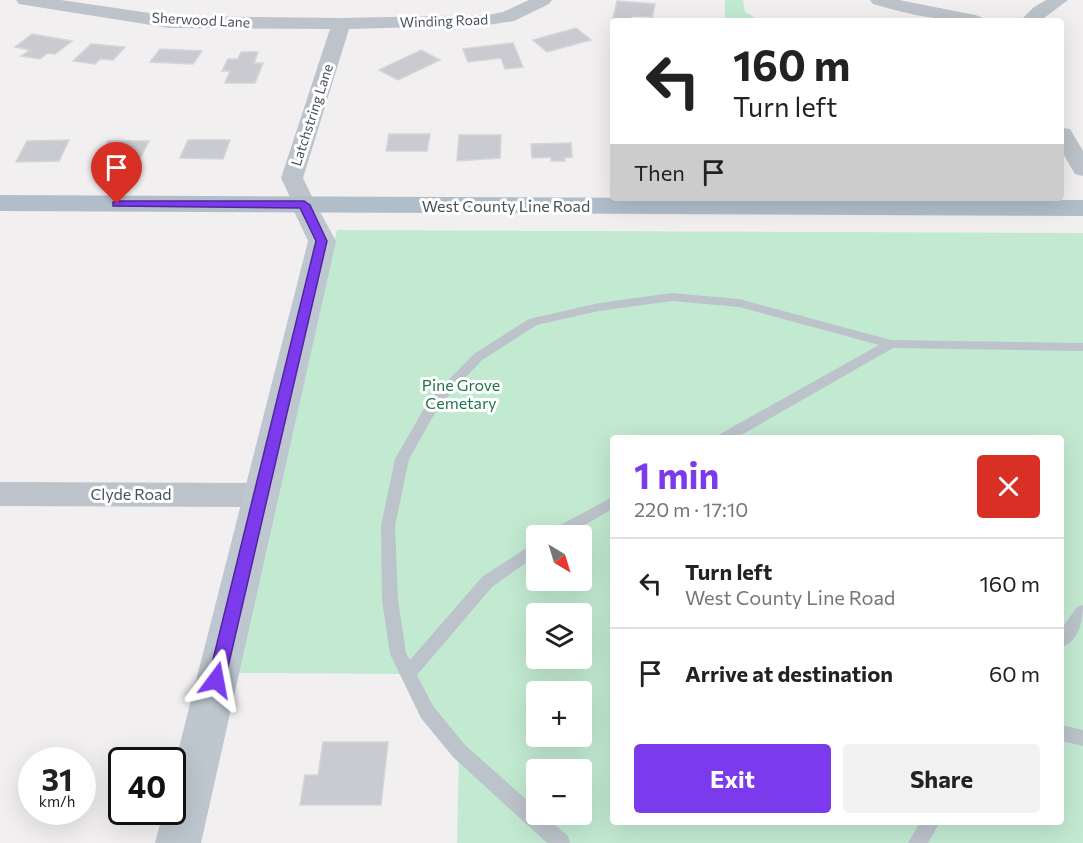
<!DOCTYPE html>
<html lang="en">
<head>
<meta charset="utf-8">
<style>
  :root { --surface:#fff; --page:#f2f2f2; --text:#222; --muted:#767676; --line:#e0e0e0; --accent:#7c3aed }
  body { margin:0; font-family:Commissioner,sans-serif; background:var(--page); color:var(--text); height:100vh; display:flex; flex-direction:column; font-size:22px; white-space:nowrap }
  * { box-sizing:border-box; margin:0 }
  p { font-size:20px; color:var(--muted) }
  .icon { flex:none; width:33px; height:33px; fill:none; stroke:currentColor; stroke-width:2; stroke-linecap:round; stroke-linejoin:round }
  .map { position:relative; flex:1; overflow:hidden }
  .details { position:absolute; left:610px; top:435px; width:454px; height:390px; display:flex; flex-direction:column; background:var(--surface); border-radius:6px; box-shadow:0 6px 24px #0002 }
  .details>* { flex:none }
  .top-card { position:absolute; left:610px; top:18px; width:454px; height:183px; border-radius:6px; box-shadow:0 6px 24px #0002; background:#fff; color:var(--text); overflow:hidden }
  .needle { width:39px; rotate:142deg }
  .controls { position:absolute; left:526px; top:525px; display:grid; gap:12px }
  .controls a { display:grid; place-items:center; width:66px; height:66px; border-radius:6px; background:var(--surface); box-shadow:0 6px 24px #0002; font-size:30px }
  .speed { position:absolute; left:18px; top:747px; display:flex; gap:12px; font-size:30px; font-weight:700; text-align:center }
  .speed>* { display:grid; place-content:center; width:78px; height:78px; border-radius:50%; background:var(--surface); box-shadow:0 6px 24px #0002; line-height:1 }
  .speed small { font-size:15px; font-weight:400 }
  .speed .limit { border:3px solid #111; border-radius:9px; background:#fff; color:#111 }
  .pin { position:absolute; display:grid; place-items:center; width:51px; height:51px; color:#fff; margin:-62px -26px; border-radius:50% 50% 50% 0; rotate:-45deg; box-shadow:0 0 6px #0007 }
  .pin .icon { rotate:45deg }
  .me { position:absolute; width:66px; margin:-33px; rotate:13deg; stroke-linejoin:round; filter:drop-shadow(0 0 4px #0008) }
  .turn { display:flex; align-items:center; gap:21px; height:126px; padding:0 24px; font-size:27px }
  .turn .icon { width:78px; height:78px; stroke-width:2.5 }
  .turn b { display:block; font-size:42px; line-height:51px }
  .then { display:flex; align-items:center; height:57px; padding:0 24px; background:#0003; gap:12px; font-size:22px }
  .round { display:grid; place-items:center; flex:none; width:63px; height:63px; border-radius:6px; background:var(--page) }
  .head { display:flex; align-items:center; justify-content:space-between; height:102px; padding:0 24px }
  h1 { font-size:36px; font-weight:700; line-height:45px; color:var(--accent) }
  .primary-button { display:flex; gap:12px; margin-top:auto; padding:12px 24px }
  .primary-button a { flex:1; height:69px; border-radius:6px; background:var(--accent); color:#fff; font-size:24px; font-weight:700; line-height:69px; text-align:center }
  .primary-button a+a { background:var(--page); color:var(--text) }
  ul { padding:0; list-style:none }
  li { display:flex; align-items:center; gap:18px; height:90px; padding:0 24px; border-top:2px solid var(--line) }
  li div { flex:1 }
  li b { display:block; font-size:22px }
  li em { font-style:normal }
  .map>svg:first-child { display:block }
</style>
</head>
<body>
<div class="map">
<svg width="1083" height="843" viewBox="0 0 1083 843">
  <rect width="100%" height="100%" fill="#f1efef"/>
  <!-- green -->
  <g fill="#c2ead1" fill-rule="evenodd">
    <path d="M725 0H743L745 12 760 21H725Z"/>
    <path d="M337 230 1083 233V843H457L459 751 408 674 233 673ZM614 438H1062V822H614ZM537 536H582V580H537ZM537 614H582V658H537ZM537 692H582V736H537ZM537 770H582V814H537Z"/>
  </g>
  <!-- building -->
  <g fill="#c9cbd1" stroke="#d3d5d9" stroke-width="1.5">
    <path d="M617 1 655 4 652 17 632 16 630 20 613 19Z"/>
    <path d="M576 28 591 40 547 52 533 40Z"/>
    <path d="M32 34 72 41 55 54 48 53 40 59 21 56 30 50 15 47Z"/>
    <path d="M513 43 523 67 505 69 501 58 468 62 463 49Z"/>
    <path d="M91 44 125 47 113 60 100 59 95 64 73 61Z"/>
    <path d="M160 49 202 51 193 64 150 62Z"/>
    <path d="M421 50 440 60 398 80 379 70Z"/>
    <path d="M241 52H258L254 63H263L255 83H225L230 71H222L228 59H238Z"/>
    <path d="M389 134H430L427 151H386Z"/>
    <path d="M459 135H501L500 158 457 161Z"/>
    <path d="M69 140 59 161 16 162 27 141Z"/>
    <path d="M188 140H230L223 159 180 158Z"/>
    <path d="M108 141H149L141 157H99Z"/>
    <path d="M571 143 572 157 564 158 565 161H551V157L532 158 531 144Z"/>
    <path d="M323 742H388L381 805H300L305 775H318Z"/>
  </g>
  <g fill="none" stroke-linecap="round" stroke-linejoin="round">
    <!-- lane -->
    <g fill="#bcc3ca" fill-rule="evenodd">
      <path d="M672 293 739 299 891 340 1083 343V351L893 348 736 438H718L720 434 879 345 739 307 672 301 599 311 537 325 482 360 439 406 409 459 395 526 398 600 406 653 410 660 482 577 537 541V555L492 587 417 675 433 706 465 745 537 809V814H543L568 836 570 843H547L453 757 421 718 390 654 382 600 381 526 395 459 429 400 474 354 529 319 599 303Z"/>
      <path d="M614 496V508L566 536H546L548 532Z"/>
      <path d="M1083 605C1083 621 1079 641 1062 647V628L1077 607Z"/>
      <path d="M1062 725 1083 730V746L1062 741Z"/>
      <path d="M920 822H940L928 843H908Z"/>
    </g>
    <!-- street -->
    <g fill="#bcc3ca" fill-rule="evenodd">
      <path d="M16 0H61L170 16 341 18 488 15 503 12 529 0H552L549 4 514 21 488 25 349 29 303 178 316 205 312 210 304 212 296 210 281 178 330 29 170 28 25 5 19 4Z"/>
      <path d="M870 0H899L975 15 981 17 984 21C940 21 915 16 873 4Z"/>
      <path d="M1046 0H1068L1040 21H1020L1034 7Z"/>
      <path d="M1062 128 1070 129 1083 151V176L1075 174 1062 152Z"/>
      <path d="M0 482 261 483 272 487 276 495 272 503 261 507 0 506Z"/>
    </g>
    <!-- secondary -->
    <path fill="#bec7d0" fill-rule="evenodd" d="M304 197 313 199 336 241 201 843H155L163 812H172V775L308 241 291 205 295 199Z"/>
    <!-- primary -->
    <path fill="#b1beca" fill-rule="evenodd" d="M0 195 1083 200V216L0 211Z"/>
  </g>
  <!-- route -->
  <path fill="#7c3aed" stroke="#51269a" stroke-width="1.5" d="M117 201H304L310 205 327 241 225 680 222 686 216 688 211 686 208 680 316 241 300 208 113 206V202Z"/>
  <g text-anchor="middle" stroke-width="6" stroke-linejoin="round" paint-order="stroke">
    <!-- far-street labels -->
    <g font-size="14" fill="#49525a" stroke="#fff">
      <text transform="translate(201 20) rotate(3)" y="5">Sherwood Lane</text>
      <text transform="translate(444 21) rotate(-2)" y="5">Winding Road</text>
      <text transform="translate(312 115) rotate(-72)" y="5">Latchstring Lane</text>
    </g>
    <!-- street labels -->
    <g font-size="16" fill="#49525a" stroke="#fff">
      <text x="506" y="212">West County Line Road</text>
      <text x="131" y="500">Clyde Road</text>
    </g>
    <!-- park labels -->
    <g font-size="16" fill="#22734b" stroke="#fff">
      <text x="461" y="391">Pine Grove<tspan x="461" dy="18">Cemetary</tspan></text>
    </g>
  </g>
</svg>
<div class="controls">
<a><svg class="needle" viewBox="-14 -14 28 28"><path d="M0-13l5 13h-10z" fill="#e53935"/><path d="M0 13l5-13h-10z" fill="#767676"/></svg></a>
<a><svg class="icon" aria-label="layers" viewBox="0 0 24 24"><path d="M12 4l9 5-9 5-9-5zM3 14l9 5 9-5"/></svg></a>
<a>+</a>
<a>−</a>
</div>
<div class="speed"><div>31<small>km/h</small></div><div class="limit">40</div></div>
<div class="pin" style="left:117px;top:204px;background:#d93025"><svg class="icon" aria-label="arrive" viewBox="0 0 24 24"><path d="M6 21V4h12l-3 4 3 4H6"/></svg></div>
<svg class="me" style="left:216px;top:680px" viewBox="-20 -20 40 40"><path d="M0-17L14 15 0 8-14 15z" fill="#7c3aed" stroke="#fff" stroke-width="4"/></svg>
<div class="top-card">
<div class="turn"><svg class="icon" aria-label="left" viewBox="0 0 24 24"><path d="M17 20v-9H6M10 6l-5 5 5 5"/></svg><div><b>160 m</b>Turn left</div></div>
<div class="then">Then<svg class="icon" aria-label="arrive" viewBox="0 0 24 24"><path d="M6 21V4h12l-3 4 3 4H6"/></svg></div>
</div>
<section class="details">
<div class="head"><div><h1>1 min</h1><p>220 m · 17:10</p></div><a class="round" style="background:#d93025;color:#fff"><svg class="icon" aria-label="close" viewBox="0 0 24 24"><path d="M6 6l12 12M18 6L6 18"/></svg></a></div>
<ul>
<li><svg class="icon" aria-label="left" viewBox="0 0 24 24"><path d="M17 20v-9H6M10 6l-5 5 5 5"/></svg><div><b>Turn left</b><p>West County Line Road</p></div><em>160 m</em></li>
<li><svg class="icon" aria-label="arrive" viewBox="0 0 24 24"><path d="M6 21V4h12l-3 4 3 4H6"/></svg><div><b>Arrive at destination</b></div><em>60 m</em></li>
</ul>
<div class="primary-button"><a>Exit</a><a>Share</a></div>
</section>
</div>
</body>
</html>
